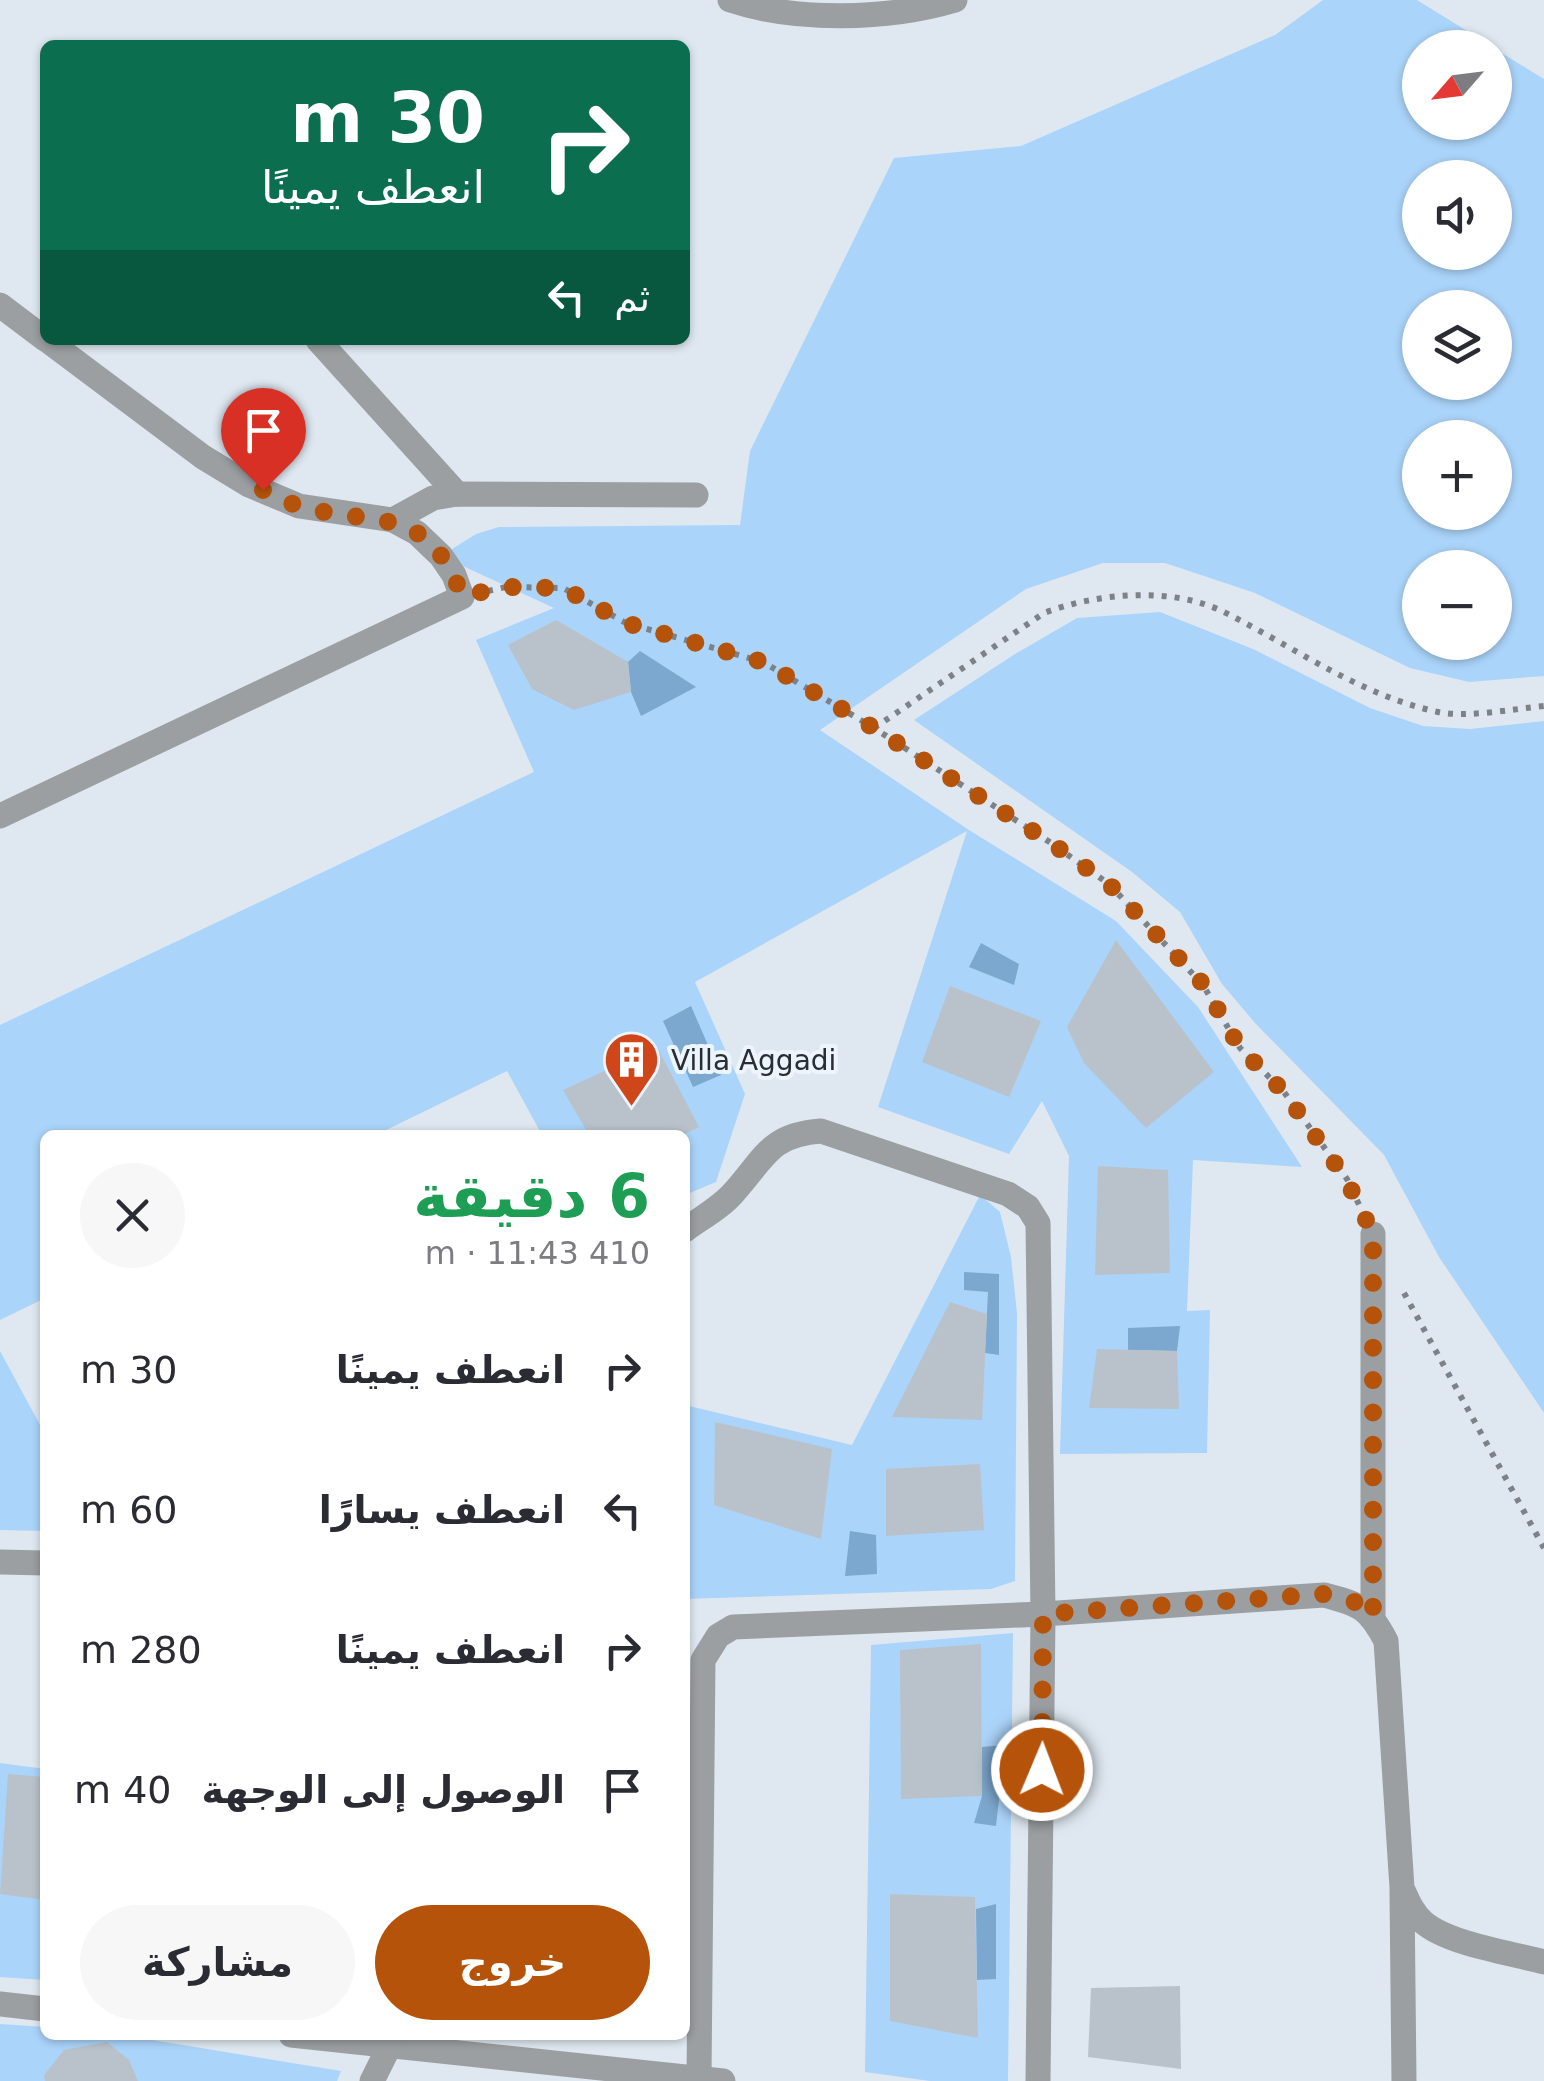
<!DOCTYPE html>
<html lang="ar">
<head>
<meta charset="utf-8">
<style>
  :root { --surface:#fff; --page:#f7f7f7; --text:#2b2b33; --muted:#7c7c81; --accent:#b45309 }
  body { margin:0; font-family:"DejaVu Sans","Noto Sans Arabic",sans-serif; background:var(--page); color:var(--text); direction:rtl; height:100vh; display:flex; flex-direction:column; font-size:38px; white-space:nowrap }
  * { box-sizing:border-box; margin:0 }
  p { font-size:32px; color:var(--muted) }
  .icon { flex:none; width:55px; height:55px; fill:none; stroke:currentColor; stroke-width:2; stroke-linecap:round; stroke-linejoin:round }
  .map { position:relative; flex:1; overflow:hidden; direction:ltr }
  .side { position:absolute; left:40px; top:1130px; width:650px; height:910px; display:flex; flex-direction:column; background:var(--surface); border-radius:15px; box-shadow:0 2px 8px #0004; direction:rtl }
  .side>* { flex:none }
  .top-card { position:absolute; left:40px; top:40px; width:650px; height:305px; border-radius:15px; box-shadow:0 2px 8px #0004; direction:rtl; background:#0b6e4f; color:#fff; overflow:hidden }
  .needle { width:65px; rotate:242deg }
  .controls { position:absolute; left:1402px; top:30px; display:grid; gap:20px }
  .controls a { display:grid; place-items:center; width:110px; height:110px; border-radius:50%; background:var(--surface); box-shadow:0 2px 8px #0004; font-size:50px }
  .pin { position:absolute; display:grid; place-items:center; width:85px; height:85px; color:#fff; margin:-102px -42px; border-radius:50% 50% 50% 0; rotate:-45deg; box-shadow:0 0 10px #0007 }
  .pin .icon { rotate:45deg }
  .me { position:absolute; width:110px; margin:-55px; rotate:1deg; stroke-linejoin:round; filter:drop-shadow(0 0 8px #0008) }
  .turn { display:flex; align-items:center; gap:35px; height:210px; padding:0 40px; font-size:45px }
  .turn .icon { width:130px; height:130px; stroke-width:2.5 }
  .turn b { display:block; font-size:70px; line-height:85px }
  .then { display:flex; align-items:center; height:95px; padding:0 40px; background:#0003; gap:20px; font-size:38px }
  .round { display:grid; place-items:center; flex:none; width:105px; height:105px; border-radius:52px; background:var(--page) }
  .head { display:flex; align-items:center; justify-content:space-between; height:170px; padding:0 40px }
  h1 { font-size:60px; font-weight:700; line-height:75px; color:#1e9e55 }
  .cta { display:flex; gap:20px; margin-top:auto; padding:20px 40px }
  .cta a { flex:1; height:115px; border-radius:60px; background:var(--accent); color:#fff; font-size:40px; font-weight:700; line-height:115px; text-align:center }
  .cta a+a { background:var(--page); color:var(--text) }
  ul { padding:0; list-style:none }
  li { display:flex; align-items:center; gap:30px; height:140px; padding:0 40px }
  li div { flex:1 }
  li b { display:block; font-size:38px }
  li em { font-style:normal }
  .map>svg:first-child { display:block }
</style>
</head>
<body>
<div class="map">
<svg width="1544" height="2081" viewBox="0 0 1544 2081">
  <rect width="100%" height="100%" fill="#dfe8f1"/>
  <!-- green -->
  <g fill="#abd4fa" fill-rule="evenodd">
    <path d="M1323 0H1417L1493 47 1420 48V122H1495V49L1544 79V676L1469 682 1410 668 1255 593 1165 563H1103L1026 589 820 730 969 830 1116 921 1198 1007 1302 1167 1193 1160 1187 1311 1210 1310 1207 1453 1060 1454 1069 1156 1042 1101 1009 1154 878 1107 967 831 695 982 745 1094 716 1182 685 1195V1135H542L507 1071 376 1135H45V1298L0 1320V1025L534 772 476 640 554 608 441 556 476 534 499 527 740 525 750 451 894 158 1021 146 1275 35ZM1420 178H1495V252H1420ZM1420 308H1495V382H1420ZM1420 438H1495V512H1420ZM1420 568H1495V642H1420Z"/>
    <path d="M1160 612 1253 649 1370 708 1423 726 1470 729 1544 721V1413L1439 1257 1384 1155 1255 1023 1222 984 1180 912 1132 872 914 720 1015 654 1077 618Z"/>
    <path d="M980 1195 1000 1212 1011 1257 1017 1313 1015 1581 991 1589 685 1599V1405L852 1445Z"/>
    <path d="M0 1351 45 1434V1531L0 1530Z"/>
    <path d="M1013 1633 1008 2081H930L865 2072 871 1645Z"/>
    <path d="M0 1763 45 1769V1980L0 1977Z"/>
    <path d="M0 2024 45 2027V2035H122L341 2071 337 2081H0Z"/>
  </g>
  <!-- water -->
  <g fill="#7ca7ce">
    <path d="M640 651 696 687 641 716 631 692 628 662Z"/>
    <path d="M981 943 1019 964 1014 985 969 967Z"/>
    <path d="M691 1006 721 1075 693 1087 663 1021Z"/>
    <path d="M964 1272 999 1274V1355L985 1353 988 1292 964 1290Z"/>
    <path d="M1180 1326 1177 1351 1128 1350V1328Z"/>
    <path d="M850 1531 876 1535 877 1574 845 1576Z"/>
    <path d="M1005 1745 996 1826 974 1823 982 1796V1747Z"/>
    <path d="M996 1904V1979L977 1980 976 1909Z"/>
  </g>
  <!-- building -->
  <g fill="#b9c2ca">
    <path d="M556 620 628 662 631 692 574 710 532 689 508 645Z"/>
    <path d="M1116 940 1214 1072 1146 1128 1084 1063 1067 1027Z"/>
    <path d="M950 986 1041 1021 1009 1097 922 1062Z"/>
    <path d="M657 1047 699 1127 683 1135H589L563 1090Z"/>
    <path d="M1098 1166 1168 1170 1170 1273 1095 1275Z"/>
    <path d="M950 1302 987 1314 982 1420 892 1417Z"/>
    <path d="M1097 1349 1177 1351 1179 1409 1089 1408Z"/>
    <path d="M715 1422 832 1449 821 1539 714 1505Z"/>
    <path d="M980 1464 984 1530 886 1536V1469Z"/>
    <path d="M981 1644 982 1796 901 1799 900 1650Z"/>
    <path d="M8 1774 45 1777V1900L0 1894Z"/>
    <path d="M890 1894 975 1897 978 2038 890 2021Z"/>
    <path d="M1180 1986 1181 2069 1088 2057 1091 1988Z"/>
    <path d="M107 2042 129 2060 138 2081H45L44 2075 64 2050Z"/>
  </g>
  <g fill="none" stroke-linecap="round" stroke-linejoin="round">
    <!-- path -->
    <g stroke="#7c8288" stroke-width="6" stroke-dasharray="5 8" stroke-linecap="butt">
      <path d="M488 591 506 587 563 588 626 623 763 662 874 728 1051 843 1109 884 1203 985 1240 1048 1284 1092 1347 1179 1362 1211"/>
      <path d="M874 728 1044 613C1097 593 1171 586 1224 612 1294 647 1359 695 1438 712 1467 718 1513 709 1544 706"/>
      <path d="M1404 1293 1544 1548"/>
    </g>
    <!-- minor -->
    <g stroke="#9b9fa2" stroke-width="25">
      <path d="M730 0C796 22 888 20 955 0"/>
      <path d="M0 305 45 339"/>
      <path d="M318 340 457 494"/>
      <path d="M393 520 433 498 457 494 696 495"/>
      <path d="M0 816 462 597 454 575 441 556 417 533 393 520 299 506 249 485 203 457 47 340"/>
      <path d="M685 1230C701 1218 722 1207 735 1191 766 1156 770 1135 821 1131L1008 1194 1028 1207 1038 1223 1043 1614 1038 2081"/>
      <path d="M0 1562 45 1563"/>
      <path d="M1373 1616V1234"/>
      <path d="M1402 1893 1404 2081"/>
      <path d="M0 2004 45 2009"/>
      <path d="M291 2035 723 2081"/>
      <path d="M699 2077 703 1660 718 1636 733 1627 1043 1614 1324 1595C1360 1604 1369 1608 1386 1641L1402 1888C1408 1901 1412 1912 1423 1922 1448 1944 1511 1953 1544 1962"/>
      <path d="M372 2081 390 2045"/>
    </g>
  </g>
  <g fill="none" stroke-linecap="round" stroke-linejoin="round">
    <!-- route -->
    <path stroke="#b45309" stroke-width="18" stroke-dasharray="0 32.4" d="M263 490C274 495 286 502 299 506 375 528 426 501 462 596L506 587 563 588 626 623 763 662 874 728 1051 843 1109 884 1203 984 1240 1048 1284 1092 1346 1179 1373 1234V1616L1355 1602 1324 1594 1043 1614 1042 1770"/>
  </g>
  <!-- icons -->
  <defs>
    <symbol id="building-pin" viewBox="-11 -11 22 30"><path d="M0 17L-7.5 6A9.5 9.5 0 1 1 7.5 6Z" fill="#ce4619" stroke="#ecf5fe"/><path d="M-4-6H4V6H1V3H-1V6H-4ZM-2.5-4.3h1.7v1.8h-1.7ZM.8-4.3h1.7v1.8H.8ZM-2.5-1h1.7V.8h-1.7ZM.8-1h1.7V.8H.8Z" fill="#fff"/></symbol>
  </defs>
  <g fill-rule="evenodd">
    <use href="#building-pin" x="600" y="1028" width="63" height="86"/>
  </g>
  <g text-anchor="middle" stroke-width="8" stroke-linejoin="round" paint-order="stroke">
    <!-- poi labels -->
    <g font-size="28" fill="#2a2d31" stroke="#ecf5fe" text-anchor="start">
      <text x="671" y="1070">Villa Aggadi</text>
    </g>
  </g>
</svg>
<div class="controls">
<a><svg class="needle" viewBox="-14 -14 28 28"><path d="M0-13l5 13h-10z" fill="#e53935"/><path d="M0 13l5-13h-10z" fill="#7c7c81"/></svg></a>
<a><svg class="icon" aria-label="sound" viewBox="0 0 24 24"><path d="M4 9h4l5-4v14l-5-4H4zM17 9q2 3 0 6"/></svg></a>
<a><svg class="icon" aria-label="layers" viewBox="0 0 24 24"><path d="M12 4l9 5-9 5-9-5zM3 14l9 5 9-5"/></svg></a>
<a>+</a>
<a>−</a>
</div>
<div class="pin" style="left:263px;top:490px;background:#d93025"><svg class="icon" aria-label="arrive" viewBox="0 0 24 24"><path d="M6 21V4h12l-3 4 3 4H6"/></svg></div>
<svg class="me" style="left:1042px;top:1770px" viewBox="-20 -20 40 40"><circle r="17" fill="#b45309" stroke="#fff" stroke-width="3"/><path d="M0-11L8 9 0 5-8 9z" fill="#fff"/></svg>
<div class="top-card">
<div class="turn"><svg class="icon" aria-label="right" viewBox="0 0 24 24"><path d="M7 20v-9h11M14 6l5 5-5 5"/></svg><div><b>30 m</b>انعطف يمينًا</div></div>
<div class="then">ثم<svg class="icon" aria-label="left" viewBox="0 0 24 24"><path d="M17 20v-9H6M10 6l-5 5 5 5"/></svg></div>
</div>
<section class="side">
<div class="head"><div><h1>6 دقيقة</h1><p>410 m · 11:43</p></div><a class="round"><svg class="icon" aria-label="close" viewBox="0 0 24 24"><path d="M6 6l12 12M18 6L6 18"/></svg></a></div>
<ul>
<li><svg class="icon" aria-label="right" viewBox="0 0 24 24"><path d="M7 20v-9h11M14 6l5 5-5 5"/></svg><div><b>انعطف يمينًا</b></div><em>30 m</em></li>
<li><svg class="icon" aria-label="left" viewBox="0 0 24 24"><path d="M17 20v-9H6M10 6l-5 5 5 5"/></svg><div><b>انعطف يسارًا</b></div><em>60 m</em></li>
<li><svg class="icon" aria-label="right" viewBox="0 0 24 24"><path d="M7 20v-9h11M14 6l5 5-5 5"/></svg><div><b>انعطف يمينًا</b></div><em>280 m</em></li>
<li><svg class="icon" aria-label="arrive" viewBox="0 0 24 24"><path d="M6 21V4h12l-3 4 3 4H6"/></svg><div><b>الوصول إلى الوجهة</b></div><em>40 m</em></li>
</ul>
<div class="cta"><a>خروج</a><a>مشاركة</a></div>
</section>
</div>
</body>
</html>
